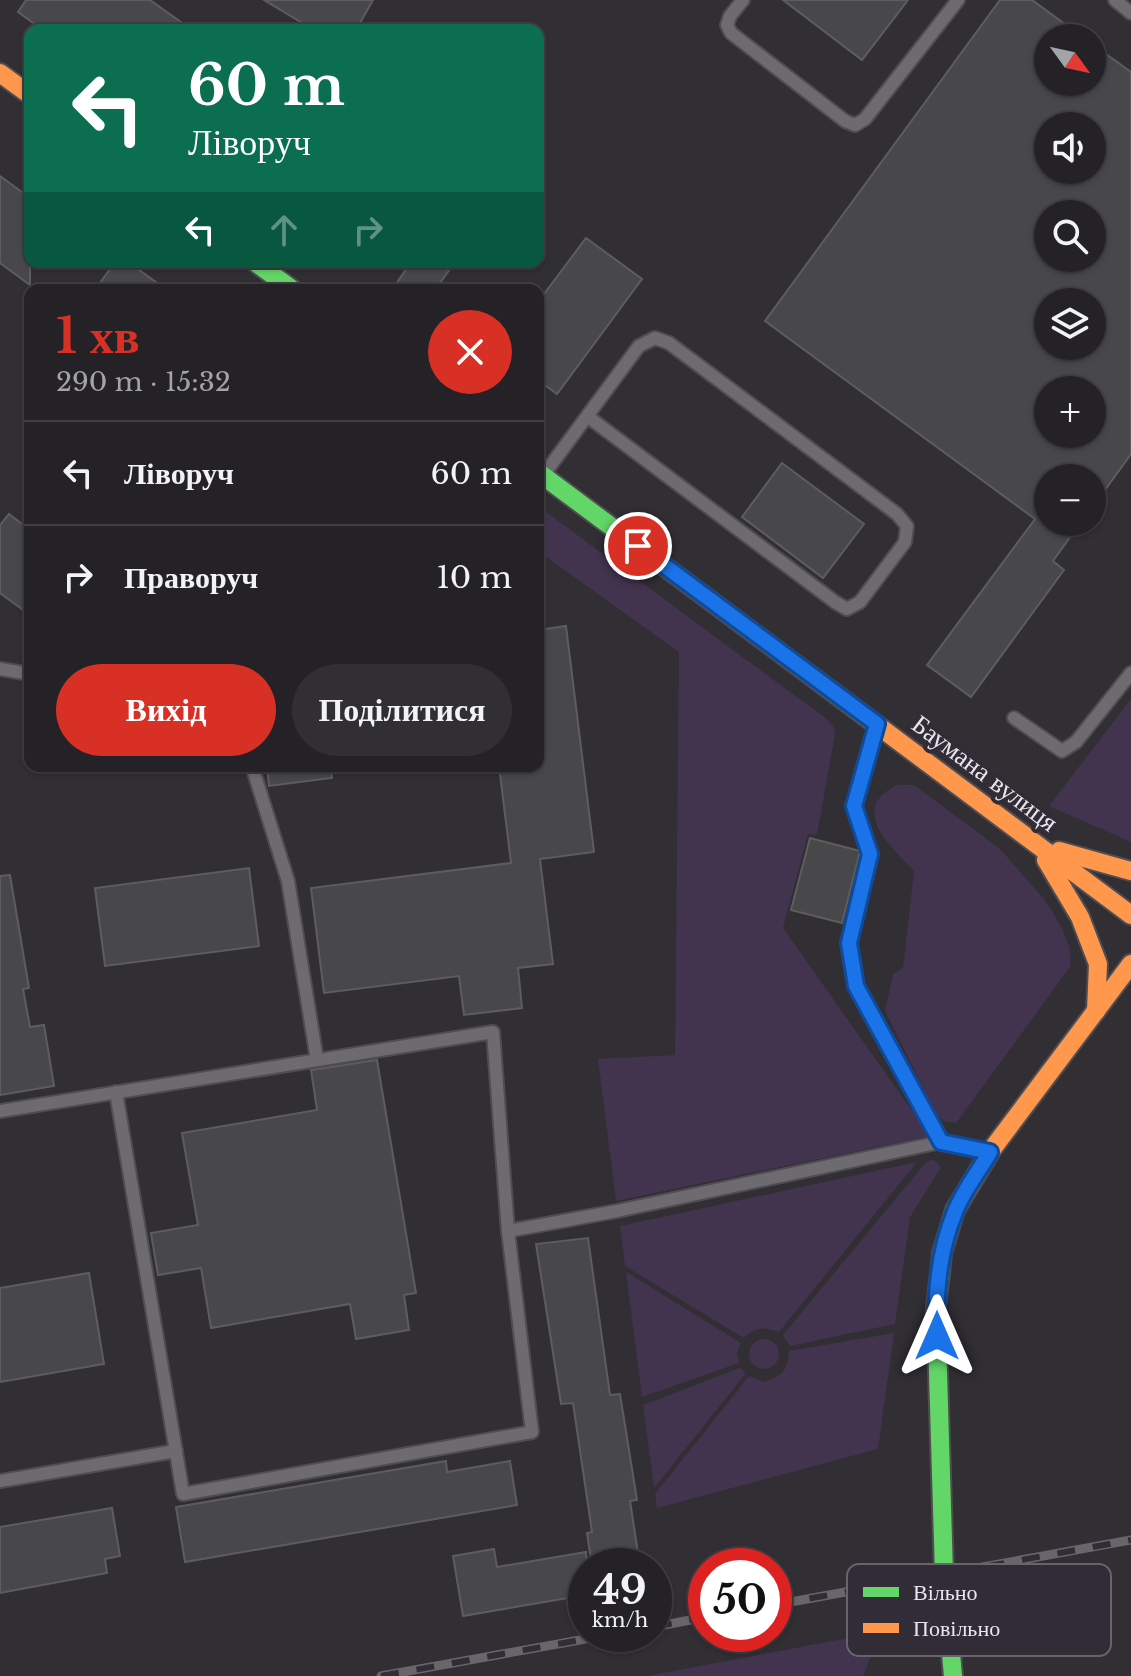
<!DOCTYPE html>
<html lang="uk">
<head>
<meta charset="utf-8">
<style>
  :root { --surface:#252227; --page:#312f33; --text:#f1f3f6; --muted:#a3a4a7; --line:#423f44; --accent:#d93025 }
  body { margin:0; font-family:"Libre Baskerville",serif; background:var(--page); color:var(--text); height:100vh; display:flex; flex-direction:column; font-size:30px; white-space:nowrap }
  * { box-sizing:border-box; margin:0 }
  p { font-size:26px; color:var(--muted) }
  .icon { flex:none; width:44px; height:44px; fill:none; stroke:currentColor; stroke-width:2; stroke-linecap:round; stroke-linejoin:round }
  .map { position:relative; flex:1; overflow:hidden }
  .drawer { position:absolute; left:24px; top:284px; width:520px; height:488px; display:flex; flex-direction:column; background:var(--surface); border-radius:16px; box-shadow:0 2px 6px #0004,0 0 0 2px var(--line) }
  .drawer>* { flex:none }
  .hud { position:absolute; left:24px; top:24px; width:520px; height:244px; border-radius:16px; box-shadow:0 2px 6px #0004,0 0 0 2px var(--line); background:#0b6e4f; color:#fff; overflow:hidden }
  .needle { width:52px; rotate:123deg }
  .controls { position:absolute; left:1034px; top:24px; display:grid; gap:16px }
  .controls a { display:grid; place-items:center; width:72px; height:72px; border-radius:50%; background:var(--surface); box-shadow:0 2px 6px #0004,0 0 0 2px var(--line); font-size:40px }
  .speed { position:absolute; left:568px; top:1548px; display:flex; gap:16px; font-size:40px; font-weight:700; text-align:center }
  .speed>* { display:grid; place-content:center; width:104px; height:104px; border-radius:50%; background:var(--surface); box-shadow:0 2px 6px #0004,0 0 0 2px var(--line); line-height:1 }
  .speed small { font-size:20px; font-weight:400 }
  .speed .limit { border:12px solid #d22; background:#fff; color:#111 }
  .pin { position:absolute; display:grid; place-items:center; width:68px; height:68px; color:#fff; margin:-34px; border:4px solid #fff; border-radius:50%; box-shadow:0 2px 8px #0007 }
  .me { position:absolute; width:88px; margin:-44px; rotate:0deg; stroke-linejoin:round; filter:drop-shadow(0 0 6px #0008) }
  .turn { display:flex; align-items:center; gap:28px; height:168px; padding:0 32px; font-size:36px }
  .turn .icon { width:104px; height:104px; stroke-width:2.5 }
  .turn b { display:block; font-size:56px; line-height:68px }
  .lanes { display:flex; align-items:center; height:76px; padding:0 32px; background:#0003; justify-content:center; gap:40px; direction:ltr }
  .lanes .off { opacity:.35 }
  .round { display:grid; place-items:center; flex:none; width:84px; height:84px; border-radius:42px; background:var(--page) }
  .head { display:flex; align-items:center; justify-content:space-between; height:136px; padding:0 32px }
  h1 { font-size:48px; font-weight:800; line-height:60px; color:var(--accent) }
  .cta { display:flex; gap:16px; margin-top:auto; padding:16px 32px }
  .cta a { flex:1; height:92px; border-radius:48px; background:var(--accent); color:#fff; font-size:32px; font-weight:800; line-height:92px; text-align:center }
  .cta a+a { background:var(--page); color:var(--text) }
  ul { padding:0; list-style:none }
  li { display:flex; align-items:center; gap:24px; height:104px; padding:0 32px; border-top:2px solid var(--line) }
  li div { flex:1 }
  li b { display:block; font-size:30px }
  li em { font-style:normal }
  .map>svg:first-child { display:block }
</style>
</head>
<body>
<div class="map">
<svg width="1131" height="1676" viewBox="0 0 1131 1676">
  <rect width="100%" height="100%" fill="#312e34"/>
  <!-- green -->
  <g fill="#42344e">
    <path d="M538 506 828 720 834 728 835 734 817 835 808 834 783 928 930 1136 616 1201 598 1059 675 1055 679 652 538 551Z"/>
    <path d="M1131 699V842L1049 806Z"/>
    <path d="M897 785H914L1000 849 1045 900 1062 928 1069 946 1071 957 1070 967 956 1123 943 1121 934 1110 885 1011 893 974 903 968 914 871C892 847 847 810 897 785Z"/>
    <path d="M934 1160 941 1167 910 1217 895 1324 790 1346 783 1335 927 1161Z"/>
    <path d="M917 1162 779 1332C761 1327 758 1326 744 1338L625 1266 620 1226Z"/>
    <path d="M626 1272 741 1343 737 1353 739 1363 642 1397Z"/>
    <path d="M894 1333 878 1449 657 1508 655 1494 749 1376 764 1382C782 1376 788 1371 789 1351Z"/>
    <circle cx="764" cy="1354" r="15"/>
    <path d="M740 1368 746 1373 654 1488 643 1405Z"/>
    <path d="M880 1632 863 1676H647Z"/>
  </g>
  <!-- building -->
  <g fill="#48484a" stroke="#5d5d5d" stroke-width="2" fill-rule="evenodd">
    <path d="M26 0H150L192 30H43L18 12Z"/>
    <path d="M264 0H373L356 30H314Z"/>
    <path d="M783 0H908L862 60Z"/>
    <path d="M1000 0H1032L1084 38H1048V82H1092V44L1131 72V454L1092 508V478H1048V522H1081L1053 561 1064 570 971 697 927 665 1035 519 765 321ZM1048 126H1092V170H1048ZM1048 214H1092V258H1048ZM1048 302H1092V346H1048ZM1048 390H1092V434H1048Z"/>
    <path d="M0 176 30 198V285L0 263Z"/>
    <path d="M586 238 642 279 557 394 538 380V302Z"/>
    <path d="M115 262H128L167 290H95Z"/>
    <path d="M411 262H455L435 290H392Z"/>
    <path d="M782 463 864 524 823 578 742 517Z"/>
    <path d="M9 514 30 530V615L0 593V525Z"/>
    <path d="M566 626 594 852 540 859 553 964 518 968 522 1008 464 1015 459 976 324 993 311 888 511 863 499 766H538V630Z"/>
    <path d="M267 766H331L332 778 269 786Z"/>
    <path d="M810 838 860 851 842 923 791 910Z"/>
    <path d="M249 868 259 946 105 966 95 888Z"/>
    <path d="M10 875 29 988 23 989 30 1027 44 1025 54 1086 0 1095V876Z"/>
    <path d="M377 1060 416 1293 404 1295 409 1330 356 1339 350 1304 211 1328 201 1268 158 1275 151 1233 198 1225 182 1133 317 1110 311 1070Z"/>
    <path d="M588 1238 610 1395 620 1394 637 1500 630 1501 640 1566H592L587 1533 592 1532 573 1403 561 1404 536 1244Z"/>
    <path d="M89 1273 104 1364 0 1382V1288Z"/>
    <path d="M446 1461 447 1472 510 1461 517 1505 185 1562 176 1507Z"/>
    <path d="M112 1508 120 1556 105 1559 107 1573 0 1593V1527Z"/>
    <path d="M494 1549 497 1567 586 1552V1595L463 1616 453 1556Z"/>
  </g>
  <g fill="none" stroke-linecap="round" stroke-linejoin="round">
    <defs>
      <g id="lane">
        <path d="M743 0 730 16 727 25 731 33 845 121 855 125 865 119 958 0"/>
        <path d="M1115 0 1131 13"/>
        <path d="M545 473 639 346 655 338 669 343 897 514 907 526 905 542 860 602 847 609 835 602 587 416"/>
        <path d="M0 669 30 674"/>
        <path d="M1014 718 1062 751 1076 742 1131 673"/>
        <path d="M875 730 854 806 870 854 849 943 856 986 941 1142 987 1151"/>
        <path d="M252 766 288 881 317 1060"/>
        <path d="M116 1092 183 1494 532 1432 508 1231"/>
        <path d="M0 1111 493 1032 508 1231 617 1211 941 1142"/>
        <path d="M0 1481 176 1451"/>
      </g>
      <g id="fast">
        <path d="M255 262 293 290"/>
        <path d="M538 472 865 716"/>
        <path d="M940 1273 936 1306 944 1574 953 1676"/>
      </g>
      <g id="slow">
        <path d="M0 73 30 95"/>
        <path d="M865 716 1131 915"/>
        <path d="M1059 851 1131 871"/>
        <path d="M1046 860 1080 917 1098 964 1096 1011"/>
        <path d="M940 1273 942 1253 955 1210 990 1152 1131 964"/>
      </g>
    </defs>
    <!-- lane casing -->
    <use href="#lane" stroke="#4f4c52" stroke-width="16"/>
    <!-- fast casing -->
    <use href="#fast" stroke="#4f4c52" stroke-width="22"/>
    <!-- slow casing -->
    <use href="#slow" stroke="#4f4c52" stroke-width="22"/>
    <!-- lane -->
    <use href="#lane" stroke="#6e6b70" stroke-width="12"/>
    <!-- fast -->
    <use href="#fast" stroke="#63d668" stroke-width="18"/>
    <!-- slow -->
    <use href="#slow" stroke="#ff974d" stroke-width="18"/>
    <defs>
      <g id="rail">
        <path d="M774 1605 1131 1540"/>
        <path d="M654 1627 706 1617"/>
        <path d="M381 1676 613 1634"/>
      </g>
    </defs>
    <!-- rail casing -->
    <use href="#rail" stroke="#68666a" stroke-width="9"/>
    <!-- rail -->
    <use href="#rail" stroke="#312c36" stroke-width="6" stroke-dasharray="18" stroke-linecap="butt"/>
  </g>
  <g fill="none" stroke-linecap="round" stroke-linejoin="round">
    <defs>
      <path id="route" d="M638 546 877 724 854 806 870 854 849 943 856 986 941 1142 990 1152C979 1171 963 1191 955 1212 939 1250 935 1294 937 1336"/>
    </defs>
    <!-- route casing -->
    <use href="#route" stroke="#114b97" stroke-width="20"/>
    <!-- route -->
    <use href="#route" stroke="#1a73e8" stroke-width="14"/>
  </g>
  <g text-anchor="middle" stroke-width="8" stroke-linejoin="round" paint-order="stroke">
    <!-- street labels -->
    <g font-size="26" fill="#e9e5ed" stroke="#312c36">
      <text transform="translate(985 773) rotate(37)" y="9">Баумана вулиця</text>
    </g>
  </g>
  <!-- legend -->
  <rect x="847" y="1564" width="264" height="92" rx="12" fill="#312c36" stroke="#68646d" stroke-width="2"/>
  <rect x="863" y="1587" width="36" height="10" fill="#63d668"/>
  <rect x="863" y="1623" width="36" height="10" fill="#ff974d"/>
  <g font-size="22" fill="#e9e5ed">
    <text x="913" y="1600">Вільно</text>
    <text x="913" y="1636">Повільно</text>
  </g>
</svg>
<div class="controls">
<a><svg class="needle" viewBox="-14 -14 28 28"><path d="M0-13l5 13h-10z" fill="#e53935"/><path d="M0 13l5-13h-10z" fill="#a3a4a7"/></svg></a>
<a><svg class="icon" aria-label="sound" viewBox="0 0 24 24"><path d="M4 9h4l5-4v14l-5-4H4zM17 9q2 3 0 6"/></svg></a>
<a><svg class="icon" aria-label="search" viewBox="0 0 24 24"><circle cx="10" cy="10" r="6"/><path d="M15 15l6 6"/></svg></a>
<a><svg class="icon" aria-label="layers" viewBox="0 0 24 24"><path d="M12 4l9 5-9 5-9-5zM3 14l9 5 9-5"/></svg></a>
<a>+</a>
<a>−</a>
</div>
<div class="speed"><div>49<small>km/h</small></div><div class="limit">50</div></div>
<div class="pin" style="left:638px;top:546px;background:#d93025"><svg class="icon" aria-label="arrive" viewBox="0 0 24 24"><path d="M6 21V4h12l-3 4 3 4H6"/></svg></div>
<svg class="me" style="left:937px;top:1336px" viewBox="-20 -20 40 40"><path d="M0-17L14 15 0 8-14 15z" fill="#1a73e8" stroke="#fff" stroke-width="4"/></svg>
<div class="hud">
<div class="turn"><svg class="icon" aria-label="left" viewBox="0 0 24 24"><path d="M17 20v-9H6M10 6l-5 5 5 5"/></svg><div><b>60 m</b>Ліворуч</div></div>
<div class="lanes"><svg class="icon" aria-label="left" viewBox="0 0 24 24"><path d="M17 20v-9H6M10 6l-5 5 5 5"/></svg><svg class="icon off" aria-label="ahead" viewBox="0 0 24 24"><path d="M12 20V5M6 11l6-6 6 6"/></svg><svg class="icon off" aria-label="right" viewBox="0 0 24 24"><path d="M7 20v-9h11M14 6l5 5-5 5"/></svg></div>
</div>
<section class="drawer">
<div class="head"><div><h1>1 хв</h1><p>290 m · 15:32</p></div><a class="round" style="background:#d93025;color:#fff"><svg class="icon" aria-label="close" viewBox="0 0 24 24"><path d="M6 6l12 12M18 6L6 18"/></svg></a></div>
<ul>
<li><svg class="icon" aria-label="left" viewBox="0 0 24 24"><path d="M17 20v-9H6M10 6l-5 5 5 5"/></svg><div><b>Ліворуч</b></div><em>60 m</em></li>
<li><svg class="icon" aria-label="right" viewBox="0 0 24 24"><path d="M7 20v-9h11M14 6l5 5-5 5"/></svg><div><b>Праворуч</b></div><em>10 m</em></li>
</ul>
<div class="cta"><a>Вихід</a><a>Поділитися</a></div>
</section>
</div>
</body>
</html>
